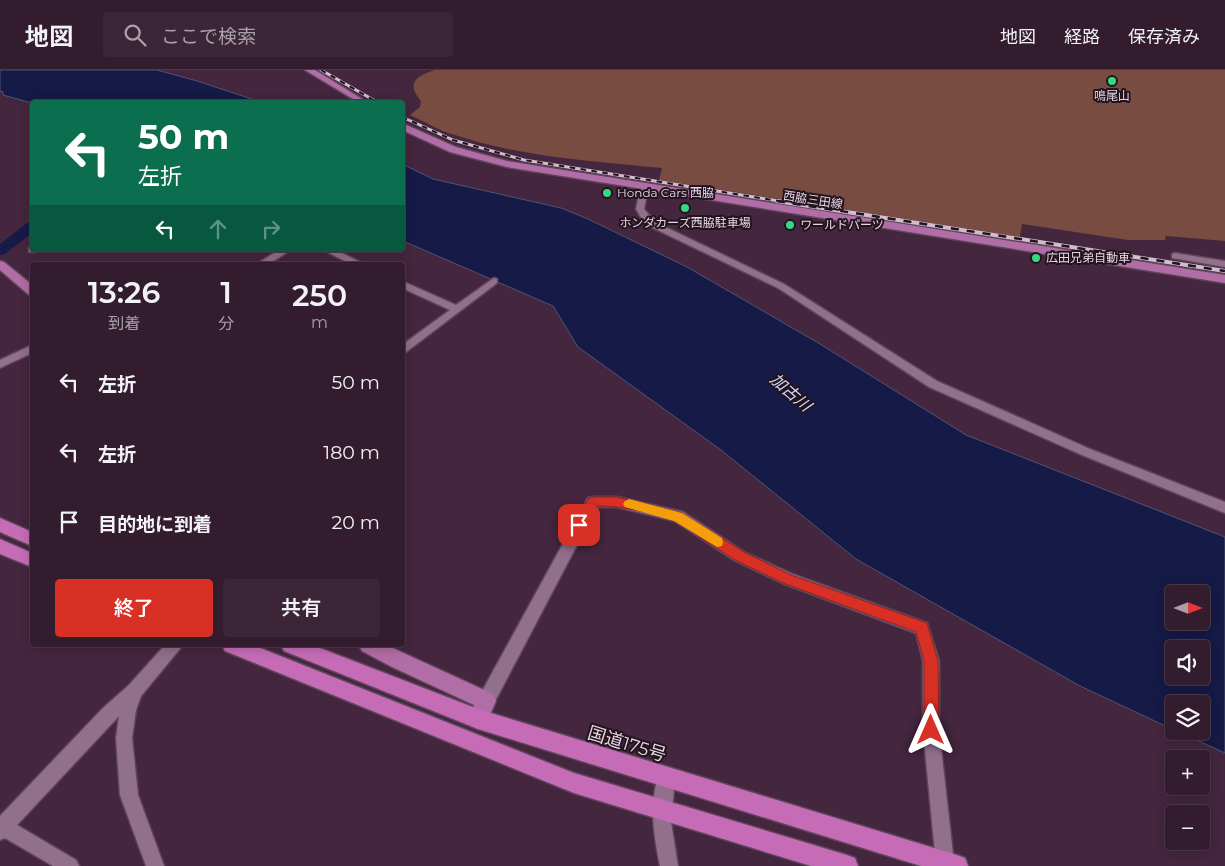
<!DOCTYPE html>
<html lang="ja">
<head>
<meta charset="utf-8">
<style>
  :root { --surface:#331c2e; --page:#3b2536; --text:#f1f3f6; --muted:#a9a1aa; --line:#4e3a4a; --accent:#d93025 }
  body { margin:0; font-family:Montserrat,"Noto Sans JP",sans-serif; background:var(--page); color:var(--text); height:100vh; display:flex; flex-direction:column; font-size:19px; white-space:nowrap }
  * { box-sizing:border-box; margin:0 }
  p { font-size:16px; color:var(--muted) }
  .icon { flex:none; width:28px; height:28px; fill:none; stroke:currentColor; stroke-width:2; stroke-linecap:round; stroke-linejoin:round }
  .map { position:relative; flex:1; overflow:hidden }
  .side { position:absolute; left:30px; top:192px; width:375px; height:385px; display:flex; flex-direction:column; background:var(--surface); border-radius:5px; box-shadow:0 2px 12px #0003,0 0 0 1px var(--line) }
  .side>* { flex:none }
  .hud { position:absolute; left:30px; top:30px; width:375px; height:152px; border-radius:5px; box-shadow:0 2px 12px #0003,0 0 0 1px var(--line); background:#0b6e4f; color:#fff; overflow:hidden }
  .needle { width:32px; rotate:90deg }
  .buttons { position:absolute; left:1165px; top:515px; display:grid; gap:10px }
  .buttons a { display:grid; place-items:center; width:45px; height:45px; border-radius:5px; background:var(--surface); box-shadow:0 2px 12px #0003,0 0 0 1px var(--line); font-size:25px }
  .pin { position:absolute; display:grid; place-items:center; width:42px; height:42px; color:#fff; margin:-21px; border-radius:10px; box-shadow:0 2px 8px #0006 }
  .me { position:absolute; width:55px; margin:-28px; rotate:0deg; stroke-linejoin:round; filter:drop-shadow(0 0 4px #0008) }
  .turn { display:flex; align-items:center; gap:18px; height:105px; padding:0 25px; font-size:22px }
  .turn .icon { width:65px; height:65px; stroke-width:2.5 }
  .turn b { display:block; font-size:35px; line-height:42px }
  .lanes { display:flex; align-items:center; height:48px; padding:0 25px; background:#0003; justify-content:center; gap:25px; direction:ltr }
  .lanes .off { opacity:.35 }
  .eta { display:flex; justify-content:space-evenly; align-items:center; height:85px; text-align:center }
  .eta b { font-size:30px; font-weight:600; line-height:35px }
  .button { display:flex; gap:10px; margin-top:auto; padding:10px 25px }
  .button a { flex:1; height:58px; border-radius:5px; background:var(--accent); color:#fff; font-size:20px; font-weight:600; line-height:58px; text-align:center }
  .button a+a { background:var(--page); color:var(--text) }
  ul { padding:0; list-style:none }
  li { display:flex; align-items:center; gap:15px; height:70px; padding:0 25px }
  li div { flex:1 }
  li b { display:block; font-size:19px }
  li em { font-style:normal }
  header { display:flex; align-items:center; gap:30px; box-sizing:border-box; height:70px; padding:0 25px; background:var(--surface); border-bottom:1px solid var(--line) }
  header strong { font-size:24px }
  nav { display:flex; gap:28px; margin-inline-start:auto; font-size:18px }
  .search { width:350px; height:45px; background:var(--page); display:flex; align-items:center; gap:12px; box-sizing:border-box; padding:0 18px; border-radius:5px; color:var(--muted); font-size:19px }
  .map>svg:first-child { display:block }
</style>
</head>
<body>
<header>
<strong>地図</strong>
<div class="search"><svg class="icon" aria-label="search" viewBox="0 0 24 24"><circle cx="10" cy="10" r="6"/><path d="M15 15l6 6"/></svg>ここで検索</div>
<nav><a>地図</a><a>経路</a><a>保存済み</a></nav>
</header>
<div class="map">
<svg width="1225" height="796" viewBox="0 0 1225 796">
  <rect width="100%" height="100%" fill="#44263e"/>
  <!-- green -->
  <path fill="#784c41" d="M435 0H1225V171L1166 166 1165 170H1128L1022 154 1020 167 659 110 662 98C591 91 520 87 452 64 437 60 424 51 410 45L420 37 421 31C406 14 415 6 435 0Z"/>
  <!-- water -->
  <g fill="#151a46" stroke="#545275" fill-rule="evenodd">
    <path d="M0 0H157L197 11 261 32 32 33 3 25V22L0 21Z"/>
    <path d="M402 94 433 109 561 138 588 149 687 197 820 274 966 365 1225 467V683L1177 661H1201V634H1174V660L1080 616 856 489 721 380 578 277 553 236 403 171ZM1174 524H1201V551H1174ZM1174 579H1201V606H1174Z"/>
  </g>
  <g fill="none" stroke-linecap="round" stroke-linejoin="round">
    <!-- river -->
    <path fill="#151a46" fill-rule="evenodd" d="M32 152V163L5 184 0 185V174L27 153Z"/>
    <defs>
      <g id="minor">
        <path d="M647 113 651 116 647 124 644 139 655 152 784 214 937 311 1090 379 1225 432V443L1082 385 929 317 778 218 649 156 643 151 636 139 639 124 644 114Z"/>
        <path d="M32 177V180H38L36 182H29V178Z"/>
        <path d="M279 180H291L267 195H255Z"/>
        <path d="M323 180H336L366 195H353Z"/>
        <path d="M1175 183 1225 191V197L1172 188V184Z"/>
        <path d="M494 208 497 209V213L402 285V275L450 240 402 218V211L456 235Z"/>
        <path d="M32 275V283L0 298V290Z"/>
        <path d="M593 427H617L683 442 744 482 792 504 927 553 939 591V660L954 793 953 796H937L936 793 923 660V591L916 563 782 513 734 490 675 451 617 437H597L492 637 486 639 480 637 478 631 480 625 588 428Z"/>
        <path d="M165 575H183L141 626 136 640 132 668 138 725 164 796H146L120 725 116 668 119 646 17 755 76 790 79 796H53L5 768 0 770V746L103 638 129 615Z"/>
        <path d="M666 699 672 702 675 708 671 752 678 796H660C654 766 648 731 660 702Z"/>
      </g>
      <g id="major">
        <path d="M305 0H315L367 32H358Z"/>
        <path d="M402 53 456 77 507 91 1225 205V213L507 97 450 82 402 60Z"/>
        <path d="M0 191 4 192 32 215V225L28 224 0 200Z"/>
        <path d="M359 575H386L493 624 496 631 485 656 478 659 471 656 468 649 474 635 392 597 362 581Z"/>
      </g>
      <g id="highway">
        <path d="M0 448 32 462V476L0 462Z"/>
        <path d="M0 469 32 483V497L0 484Z"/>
        <path d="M222 575H253L574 703 847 785 855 788 858 796H811L574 723 225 581Z"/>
        <path d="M281 575H312L478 639 957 785 965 788 968 796H921L478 659 284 581Z"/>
      </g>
    </defs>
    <!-- minor casing -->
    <use href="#minor" stroke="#5e455a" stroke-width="3"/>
    <!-- major casing -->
    <use href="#major" stroke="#5e455a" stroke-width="3"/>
    <!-- highway casing -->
    <use href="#highway" stroke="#5e455a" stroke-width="3"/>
    <!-- minor -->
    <use href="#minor" fill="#926f8b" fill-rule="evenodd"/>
    <!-- major -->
    <use href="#major" fill="#b16da5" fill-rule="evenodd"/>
    <!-- highway -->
    <use href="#highway" fill="#c66cb7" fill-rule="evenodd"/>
    <defs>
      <g id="rail-far1">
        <path d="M321 0 377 32"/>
        <path d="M402 47 453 70 524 90 785 132"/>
      </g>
      <path id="rail" d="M777 131 1225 201"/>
    </defs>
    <!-- rail-far1 casing -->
    <use href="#rail-far1" stroke="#d2bccd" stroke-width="3"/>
    <!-- rail casing -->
    <use href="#rail" stroke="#d2bccd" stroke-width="4"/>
    <!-- rail-far1 -->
    <use href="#rail-far1" stroke="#22141f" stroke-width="2" stroke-dasharray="5.5" stroke-linecap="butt"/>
    <!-- rail -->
    <use href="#rail" stroke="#22141f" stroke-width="2.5" stroke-dasharray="8" stroke-linecap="butt"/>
  </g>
  <!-- route -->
  <path fill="#d93025" stroke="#8d1f18" d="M593 427H617L682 443 744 482 791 505 927 553 938 591 939 660 936 665 931 668 926 665 924 660V591L916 562 783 513 735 490 674 450C648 442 623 436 596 436L584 458H575L573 455 575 451 589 428Z"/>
  <!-- slow -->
  <path fill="#f59e0b" d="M629 429 682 443 722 468 723 472 722 476 717 477 674 451 625 437 623 434 625 431Z"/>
  <!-- markers -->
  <g fill="#38d880" stroke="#22141f" stroke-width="2">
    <circle cx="1112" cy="11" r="5"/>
    <circle cx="607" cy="123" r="5"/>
    <circle cx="685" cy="138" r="5"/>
    <circle cx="790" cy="155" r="5"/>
    <circle cx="1036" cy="188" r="5"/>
  </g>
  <g text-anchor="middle" stroke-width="4" stroke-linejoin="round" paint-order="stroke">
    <!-- far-poi labels -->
    <g font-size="12" fill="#e8d4e3" stroke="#22141f" text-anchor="start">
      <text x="1112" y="30" text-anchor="middle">鳴尾山</text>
      <text x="617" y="127">Honda Cars 西脇</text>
      <text x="685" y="157" text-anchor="middle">ホンダカーズ西脇駐車場</text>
      <text x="800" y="159">ワールドパーツ</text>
      <text x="1046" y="192">広田兄弟自動車</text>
    </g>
    <!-- far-street labels -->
    <g font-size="12" fill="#e8d4e3" stroke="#22141f">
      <text transform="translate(813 130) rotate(9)" y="4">西脇三田線</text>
    </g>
    <!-- water labels -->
    <g font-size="16" font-style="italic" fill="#d3dcfb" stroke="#22141f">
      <text transform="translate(791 322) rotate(41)" y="6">加古川</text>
    </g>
    <!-- near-street labels -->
    <g font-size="18" fill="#e8d4e3" stroke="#22141f">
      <text transform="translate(627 674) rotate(17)" y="6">国道175号</text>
    </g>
  </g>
</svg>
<div class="buttons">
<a><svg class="needle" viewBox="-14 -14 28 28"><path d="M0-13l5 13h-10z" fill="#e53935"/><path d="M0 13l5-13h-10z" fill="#a9a1aa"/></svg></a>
<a><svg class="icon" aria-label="sound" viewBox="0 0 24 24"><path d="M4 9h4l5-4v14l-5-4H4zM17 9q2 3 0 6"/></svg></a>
<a><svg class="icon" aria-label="layers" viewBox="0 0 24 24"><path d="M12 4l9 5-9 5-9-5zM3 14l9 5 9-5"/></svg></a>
<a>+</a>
<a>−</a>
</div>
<div class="pin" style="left:579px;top:455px;background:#d93025"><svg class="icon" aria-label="arrive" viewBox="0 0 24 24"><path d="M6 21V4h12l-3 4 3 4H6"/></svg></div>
<svg class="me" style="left:931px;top:660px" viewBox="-20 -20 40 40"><path d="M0-17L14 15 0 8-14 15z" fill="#d93025" stroke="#fff" stroke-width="4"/></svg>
<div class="hud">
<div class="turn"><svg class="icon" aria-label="left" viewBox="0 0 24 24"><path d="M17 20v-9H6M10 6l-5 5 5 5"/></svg><div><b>50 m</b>左折</div></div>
<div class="lanes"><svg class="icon" aria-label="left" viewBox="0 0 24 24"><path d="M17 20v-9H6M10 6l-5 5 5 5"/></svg><svg class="icon off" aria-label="ahead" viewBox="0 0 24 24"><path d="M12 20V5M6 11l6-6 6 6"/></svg><svg class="icon off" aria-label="right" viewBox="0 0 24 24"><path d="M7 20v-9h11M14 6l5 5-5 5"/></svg></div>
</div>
<section class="side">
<div class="eta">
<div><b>13:26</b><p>到着</p></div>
<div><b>1</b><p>分</p></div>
<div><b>250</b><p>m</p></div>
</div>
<ul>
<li><svg class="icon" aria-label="left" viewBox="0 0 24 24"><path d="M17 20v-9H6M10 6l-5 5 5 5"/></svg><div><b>左折</b></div><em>50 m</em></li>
<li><svg class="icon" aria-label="left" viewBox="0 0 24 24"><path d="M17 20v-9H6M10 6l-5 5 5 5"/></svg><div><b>左折</b></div><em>180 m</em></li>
<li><svg class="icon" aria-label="arrive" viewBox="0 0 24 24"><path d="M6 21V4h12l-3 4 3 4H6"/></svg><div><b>目的地に到着</b></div><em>20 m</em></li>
</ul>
<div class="button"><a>終了</a><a>共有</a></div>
</section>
</div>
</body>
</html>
